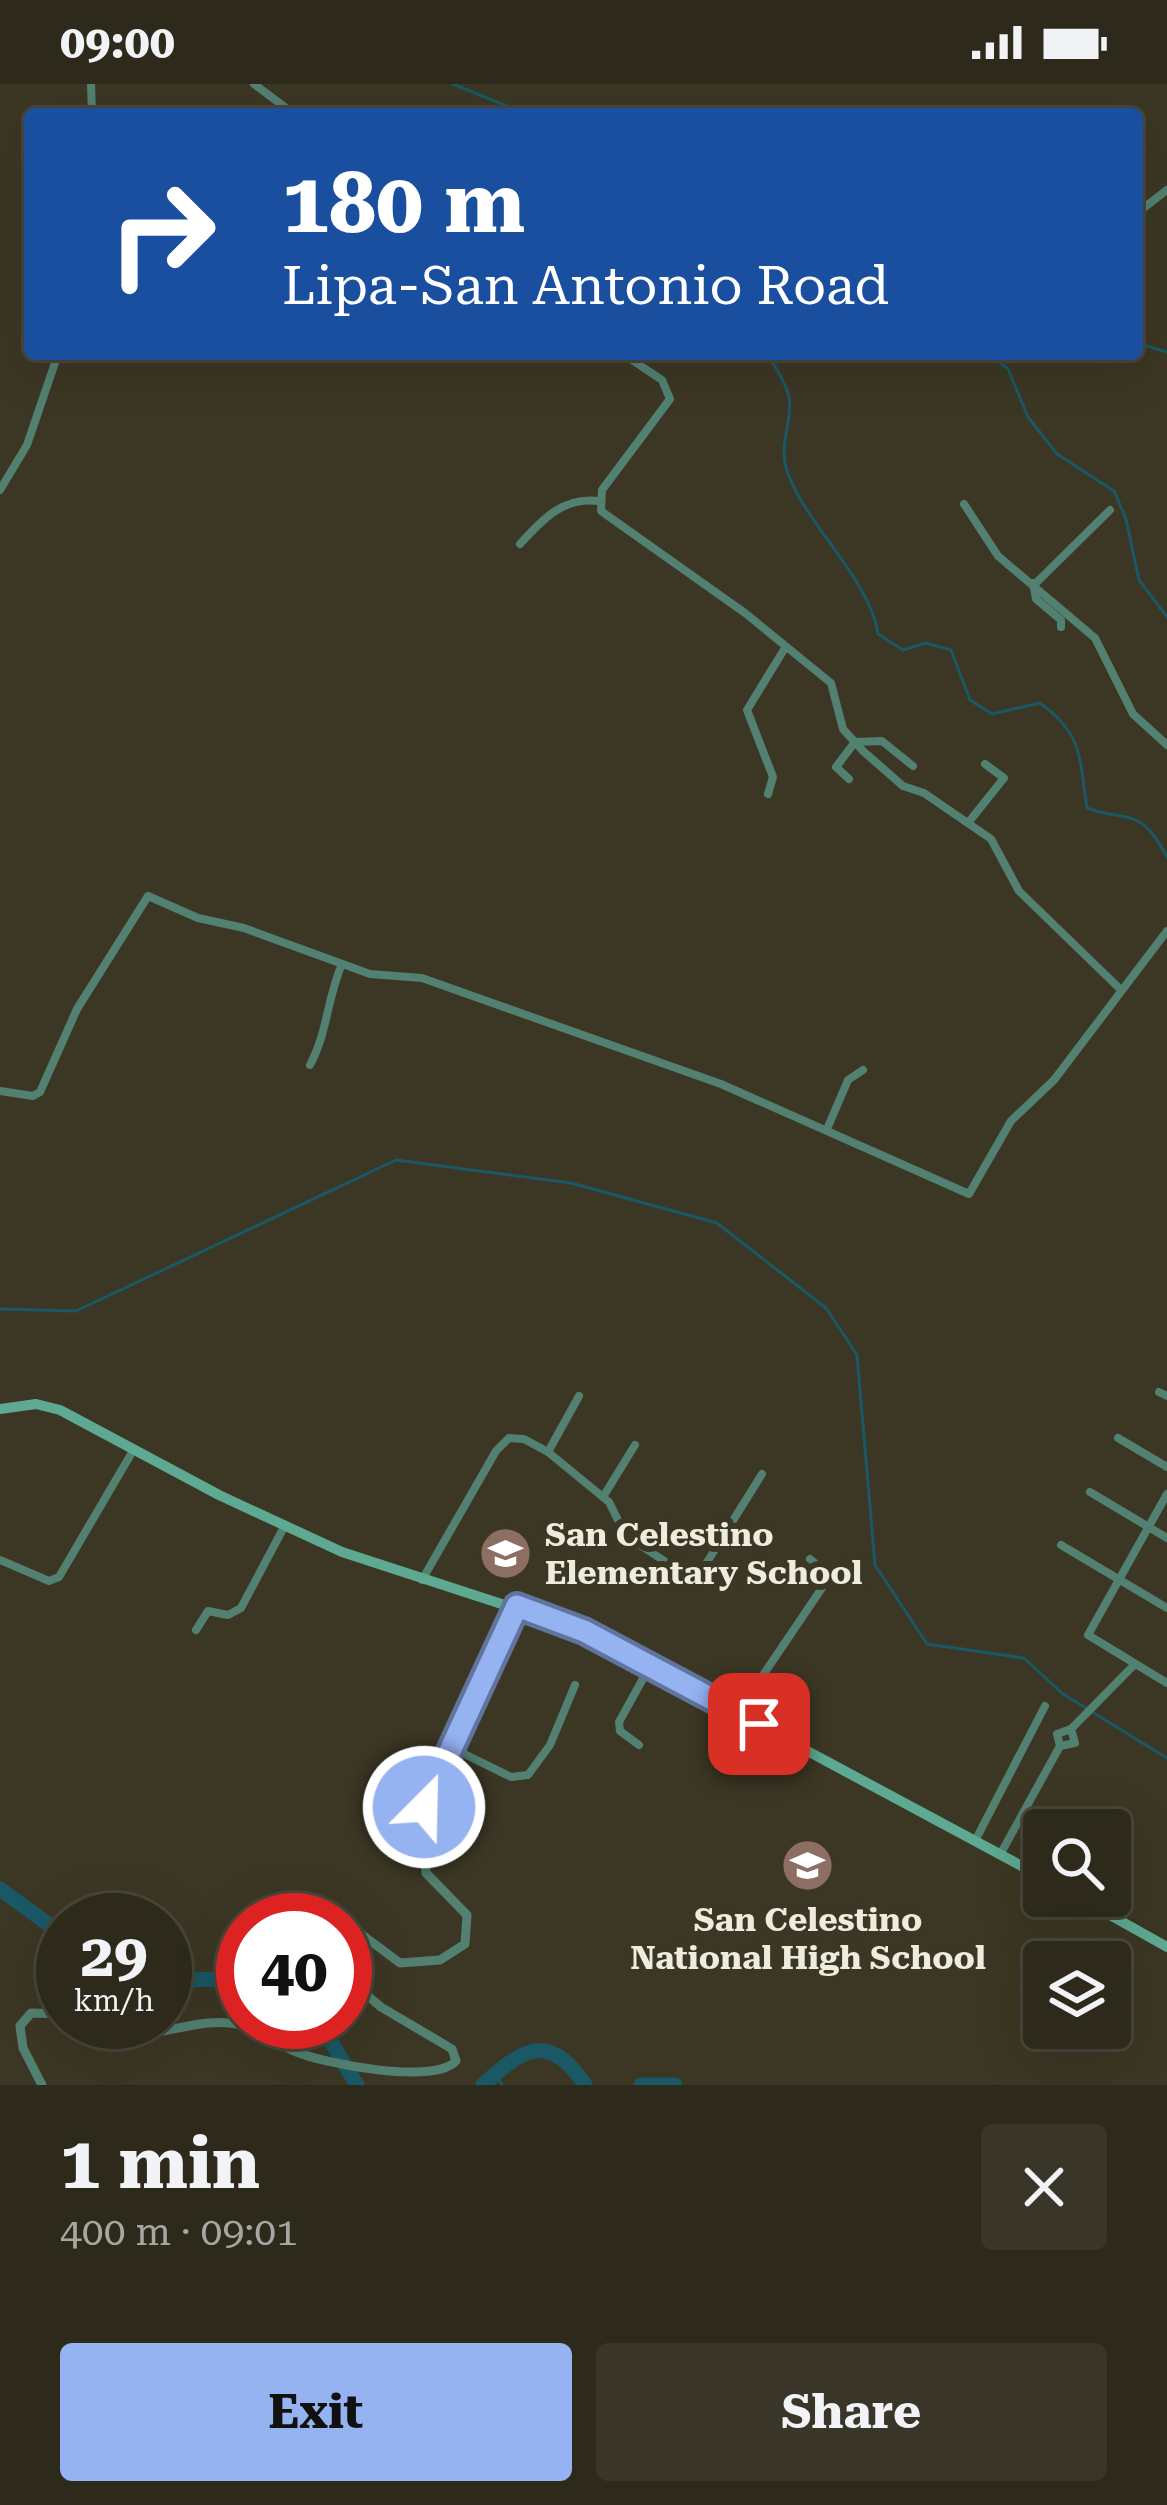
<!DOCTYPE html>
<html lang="en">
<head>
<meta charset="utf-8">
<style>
  :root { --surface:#2d291b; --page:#393528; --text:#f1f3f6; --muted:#a7a6a3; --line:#48453a; --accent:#95b2f1 }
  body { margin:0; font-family:"Roboto Serif",serif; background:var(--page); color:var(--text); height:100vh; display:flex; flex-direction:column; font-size:45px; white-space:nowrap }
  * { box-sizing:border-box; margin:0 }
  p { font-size:39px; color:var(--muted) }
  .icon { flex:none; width:66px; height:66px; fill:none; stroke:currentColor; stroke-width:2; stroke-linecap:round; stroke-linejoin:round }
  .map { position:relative; height:2001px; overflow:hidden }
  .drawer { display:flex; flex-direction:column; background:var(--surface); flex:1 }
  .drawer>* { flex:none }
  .guide { position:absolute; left:24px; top:24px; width:1119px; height:252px; border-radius:12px; box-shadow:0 12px 48px #0002,0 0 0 3px var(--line); background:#1a4fa0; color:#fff; overflow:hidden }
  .tools { position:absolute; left:1023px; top:1725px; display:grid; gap:24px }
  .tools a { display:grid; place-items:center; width:108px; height:108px; border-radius:12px; background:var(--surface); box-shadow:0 12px 48px #0002,0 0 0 3px var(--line); font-size:60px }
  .speed { position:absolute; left:36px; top:1809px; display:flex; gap:24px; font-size:60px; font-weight:700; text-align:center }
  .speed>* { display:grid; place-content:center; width:156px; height:156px; border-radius:50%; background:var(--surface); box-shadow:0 12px 48px #0002,0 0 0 3px var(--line); line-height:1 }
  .speed small { font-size:30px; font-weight:400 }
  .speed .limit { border:18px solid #d22; background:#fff; color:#111 }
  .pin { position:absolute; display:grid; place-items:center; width:102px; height:102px; color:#fff; margin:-51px; border-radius:24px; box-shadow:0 6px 18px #0006 }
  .me { position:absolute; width:132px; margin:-66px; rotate:23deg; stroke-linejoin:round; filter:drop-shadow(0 0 9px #0008) }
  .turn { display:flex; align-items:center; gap:42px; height:252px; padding:0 60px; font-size:54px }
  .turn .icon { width:156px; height:156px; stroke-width:2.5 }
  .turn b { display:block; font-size:84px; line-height:102px }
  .round { display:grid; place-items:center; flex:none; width:126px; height:126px; border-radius:12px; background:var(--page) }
  .headline { display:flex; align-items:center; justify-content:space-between; height:204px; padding:0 60px }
  h1 { font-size:72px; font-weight:700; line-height:90px }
  .button { display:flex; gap:24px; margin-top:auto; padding:24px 60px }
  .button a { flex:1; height:138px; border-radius:12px; background:var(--accent); color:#111; font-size:48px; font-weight:700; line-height:138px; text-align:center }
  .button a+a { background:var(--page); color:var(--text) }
  .status { display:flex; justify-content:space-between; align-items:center; height:84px; padding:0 60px; background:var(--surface); direction:ltr }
  .status svg { height:33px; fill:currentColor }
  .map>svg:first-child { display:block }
</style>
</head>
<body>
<div class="status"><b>09:00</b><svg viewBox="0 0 49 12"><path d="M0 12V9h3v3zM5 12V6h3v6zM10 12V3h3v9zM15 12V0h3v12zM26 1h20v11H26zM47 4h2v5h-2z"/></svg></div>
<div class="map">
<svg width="1167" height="2001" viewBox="0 0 1167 2001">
  <rect width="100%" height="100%" fill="#3c3724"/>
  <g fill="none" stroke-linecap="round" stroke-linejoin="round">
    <!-- stream -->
    <g stroke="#1a5865" stroke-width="3">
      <path d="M453 0 526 30"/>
      <path d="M1137 259 1167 268"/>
      <path d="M768 270C774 282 787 300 789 313 793 339 778 360 787 387 806 441 871 497 878 550L903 566 926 559 951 566 970 616 992 630 1040 619C1084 651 1079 674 1087 724 1129 739 1139 721 1167 773"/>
      <path d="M989 270 1008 285 1028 333 1057 370 1114 407 1126 435 1139 496 1167 533"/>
      <path d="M0 1225 76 1227 396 1076 571 1099 717 1139 826 1224 857 1271 875 1481 927 1560 1024 1574 1063 1610 1167 1674"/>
      <path d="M495 1989 502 2001"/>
    </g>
    <!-- river -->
    <g stroke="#1a5865" stroke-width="15">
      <path d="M0 1805 63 1851"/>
      <path d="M165 1897 243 1894"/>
      <path d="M319 1938 357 2001"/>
      <path d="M483 2001C524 1963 550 1948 585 2001"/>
      <path d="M641 2001H675"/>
    </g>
    <!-- minor -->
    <g stroke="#528171" stroke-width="8">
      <path d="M91 0 92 30"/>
      <path d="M254 0 294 30"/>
      <path d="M1137 129 1167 106"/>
      <path d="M623 270 662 296 670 315 602 406 601 427 745 529 831 599 843 645 863 667 903 702 924 709 991 755 1019 807 1119 904"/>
      <path d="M0 406 27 361 58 270"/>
      <path d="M964 420 998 472 1095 554 1133 630 1167 661"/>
      <path d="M520 460C542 436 562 413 598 417"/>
      <path d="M1033 499 1036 515 1061 536V543"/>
      <path d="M1035 500 1110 426"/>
      <path d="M849 695 836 683 855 658 882 657 913 682"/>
      <path d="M768 710 773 693 747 626 785 564"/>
      <path d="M968 739 1004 694 985 680"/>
      <path d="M310 981C328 947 327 914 342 880"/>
      <path d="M0 1007 33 1012 40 1008 77 925 148 812 198 834 244 844 370 890 422 894 721 1000 969 1110 1011 1037 1054 996 1167 847"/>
      <path d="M827 1045 848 996 863 986"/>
      <path d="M1159 1308 1167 1312"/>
      <path d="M1118 1354 1167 1383"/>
      <path d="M548 1368 579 1312"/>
      <path d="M1090 1408 1167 1454"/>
      <path d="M1167 1410 1088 1551 1167 1599"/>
      <path d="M603 1413 635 1361"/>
      <path d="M1061 1461 1167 1524"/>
      <path d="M0 1476 49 1497 59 1493 134 1365"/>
      <path d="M422 1496 496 1367 509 1354 524 1355 548 1368 609 1418 626 1452 689 1493 699 1491 762 1390"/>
      <path d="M196 1546 208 1527 228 1531 241 1524 284 1443"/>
      <path d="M738 1628 826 1498 823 1486 810 1475"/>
      <path d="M1071 1645 1133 1582"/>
      <path d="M639 1661 620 1647 619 1638 650 1582"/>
      <path d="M450 1663 511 1693 528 1691 550 1661 575 1601"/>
      <path d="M976 1755 1045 1622"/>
      <path d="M1001 1769 1060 1662 1057 1650 1071 1645 1075 1659 1060 1662"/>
    </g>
    <!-- tertiary -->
    <g stroke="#528171" stroke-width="9">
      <path d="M327 1836H341"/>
      <path d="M345 1838 400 1879 440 1876 465 1860 467 1831 426 1789 424 1723 517 1522"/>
      <path d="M79 1938C141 1973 187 1926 244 1942 262 1946 277 1960 294 1967 324 1980 434 2001 456 1977L452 1965 381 1923 345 1893"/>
      <path d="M42 2001 23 1964 20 1942 31 1929 63 1930"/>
    </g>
    <!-- secondary -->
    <g stroke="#5da992" stroke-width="10">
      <path d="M0 1325 36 1320 60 1326 219 1411 342 1468 584 1547 1044 1794"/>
      <path d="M1076 1812 1167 1863"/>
    </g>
  </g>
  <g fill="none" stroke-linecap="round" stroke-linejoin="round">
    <defs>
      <path id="route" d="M424 1723 517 1522 584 1547 759 1640"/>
    </defs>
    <!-- route casing -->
    <use href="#route" stroke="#61749d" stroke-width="30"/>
    <!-- route -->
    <use href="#route" stroke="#95b2f1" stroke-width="21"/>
  </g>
  <!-- icons -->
  <defs>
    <symbol id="school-disc" viewBox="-11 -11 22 22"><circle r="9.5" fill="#8d6e63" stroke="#3c3724"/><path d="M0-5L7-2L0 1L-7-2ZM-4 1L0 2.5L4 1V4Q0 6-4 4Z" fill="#fff"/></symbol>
  </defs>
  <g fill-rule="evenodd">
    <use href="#school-disc" x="476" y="1440" width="59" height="59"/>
    <use href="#school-disc" x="778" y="1752" width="59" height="59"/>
  </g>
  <g text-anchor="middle" stroke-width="12" stroke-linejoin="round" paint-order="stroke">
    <!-- poi labels -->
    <g font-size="33" font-weight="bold" fill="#eeebdf" stroke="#3c3724" text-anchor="start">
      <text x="545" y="1462">San Celestino<tspan x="545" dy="38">Elementary School</tspan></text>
      <text x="808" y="1847" text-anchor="middle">San Celestino<tspan x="808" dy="38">National High School</tspan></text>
    </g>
  </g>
</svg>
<div class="tools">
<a><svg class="icon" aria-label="search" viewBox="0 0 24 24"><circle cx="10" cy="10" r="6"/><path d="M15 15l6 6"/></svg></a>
<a><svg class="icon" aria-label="layers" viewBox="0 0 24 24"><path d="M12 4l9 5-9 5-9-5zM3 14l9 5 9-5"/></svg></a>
</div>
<div class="speed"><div>29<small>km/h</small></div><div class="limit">40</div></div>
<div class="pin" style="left:759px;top:1640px;background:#d93025"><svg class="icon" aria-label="arrive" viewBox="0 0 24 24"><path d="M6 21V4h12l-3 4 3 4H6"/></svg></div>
<svg class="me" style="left:424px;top:1723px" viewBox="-20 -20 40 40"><circle r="17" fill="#95b2f1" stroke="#fff" stroke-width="3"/><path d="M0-11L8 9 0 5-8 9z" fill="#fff"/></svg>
<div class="guide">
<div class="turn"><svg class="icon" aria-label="right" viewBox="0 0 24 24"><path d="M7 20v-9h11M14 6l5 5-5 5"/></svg><div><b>180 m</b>Lipa-San Antonio Road</div></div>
</div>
</div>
<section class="drawer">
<div class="headline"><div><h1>1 min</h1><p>400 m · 09:01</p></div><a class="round"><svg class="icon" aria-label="close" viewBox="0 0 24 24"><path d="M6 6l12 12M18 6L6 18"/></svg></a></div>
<div class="button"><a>Exit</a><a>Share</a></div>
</section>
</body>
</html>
